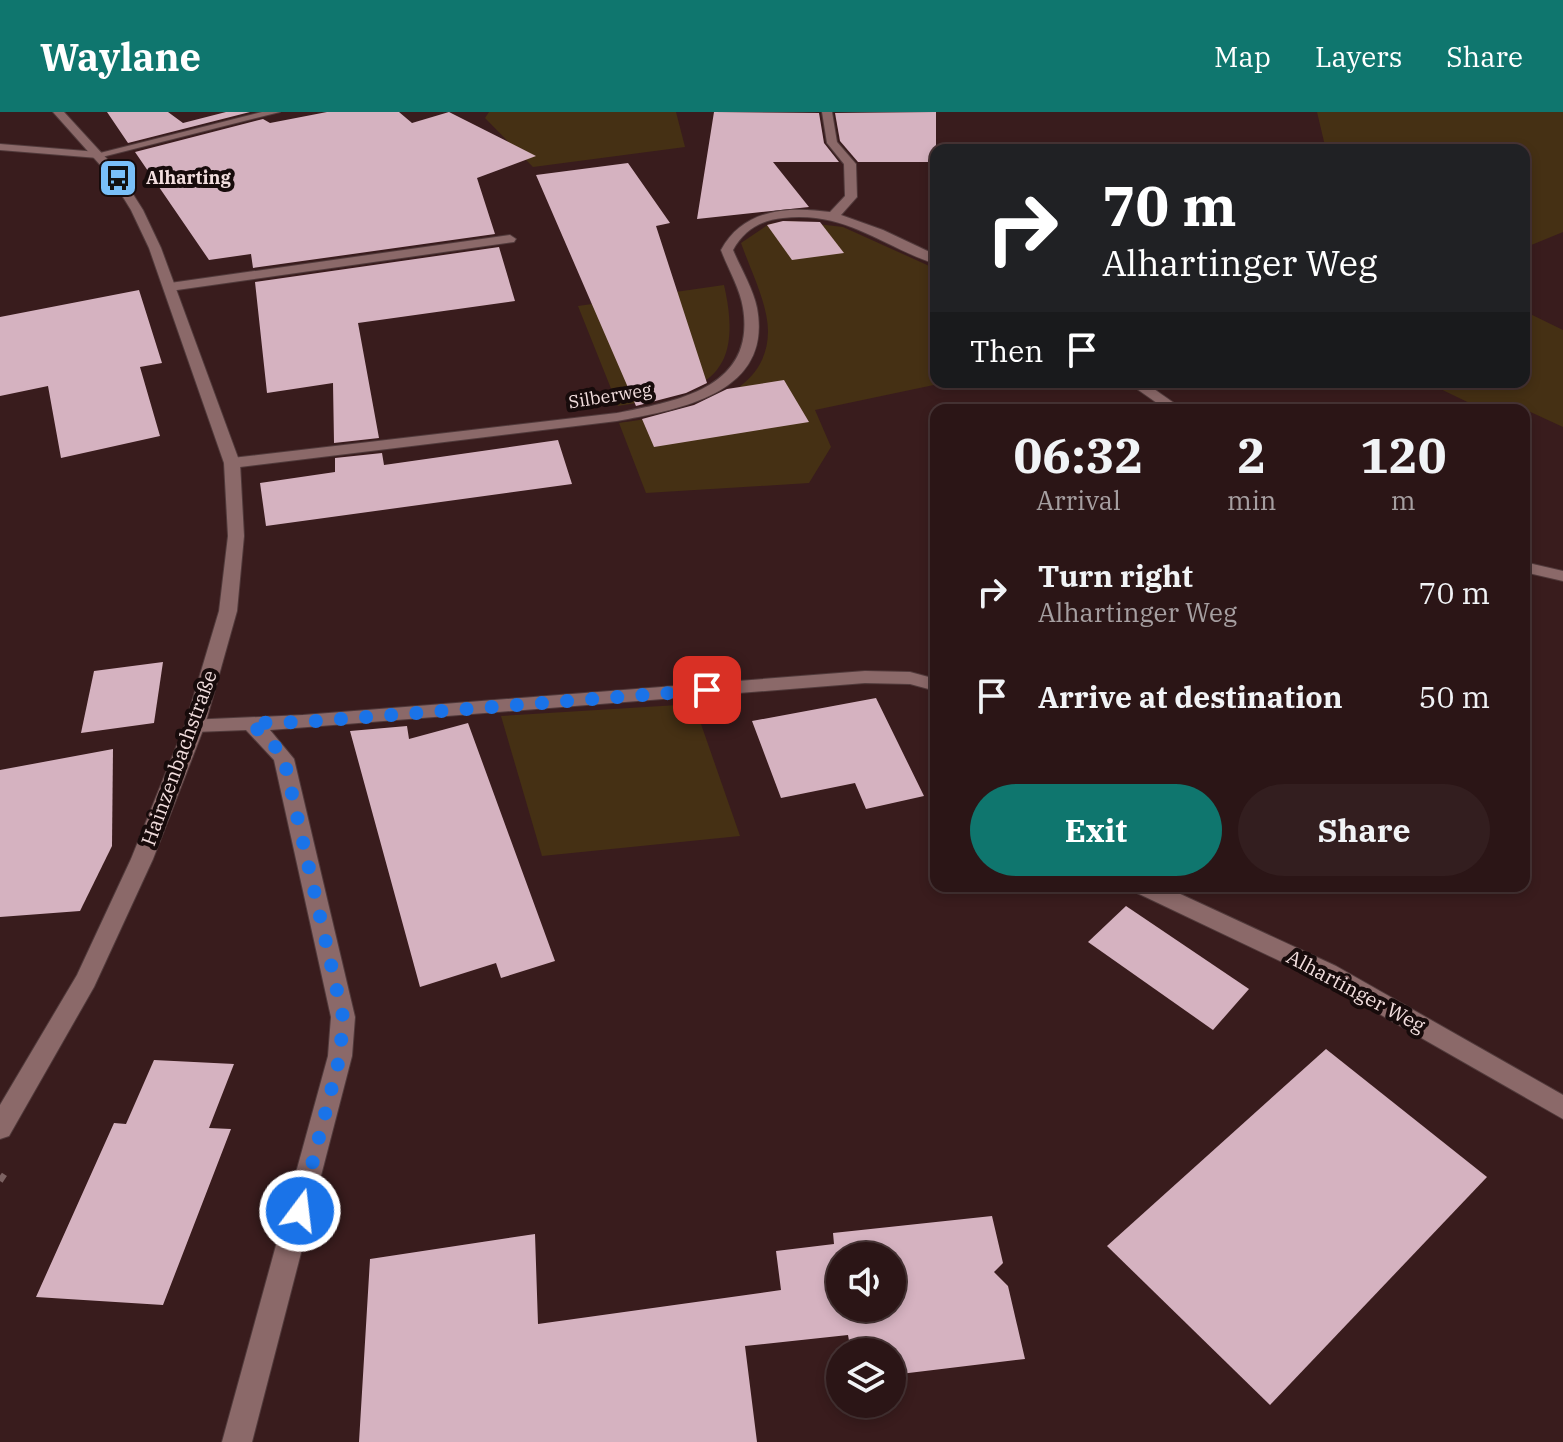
<!DOCTYPE html>
<html lang="en">
<head>
<meta charset="utf-8">
<style>
  :root { --surface:#2b1516; --page:#331e1f; --text:#f1f3f6; --muted:#a69fa1; --line:#473435; --accent:#0f766e }
  body { margin:0; font-family:"IBM Plex Serif",serif; background:var(--page); color:var(--text); height:100vh; display:flex; flex-direction:column; font-size:30px; white-space:nowrap }
  * { box-sizing:border-box; margin:0 }
  p { font-size:26px; color:var(--muted) }
  .icon { flex:none; width:44px; height:44px; fill:none; stroke:currentColor; stroke-width:2; stroke-linecap:round; stroke-linejoin:round }
  .map { position:relative; flex:1; overflow:hidden }
  .sheet { position:absolute; left:930px; top:292px; width:600px; height:488px; display:flex; flex-direction:column; background:var(--surface); border-radius:16px; box-shadow:0 4px 12px #0003,0 0 0 2px var(--line) }
  .sheet>* { flex:none }
  .hud { position:absolute; left:930px; top:32px; width:600px; height:244px; border-radius:16px; box-shadow:0 4px 12px #0003,0 0 0 2px var(--line); background:#202124; color:#fff; overflow:hidden }
  .tools { position:absolute; left:826px; top:1130px; display:grid; gap:16px }
  .tools a { display:grid; place-items:center; width:80px; height:80px; border-radius:50%; background:var(--surface); box-shadow:0 4px 12px #0003,0 0 0 2px var(--line); font-size:40px }
  .pin { position:absolute; display:grid; place-items:center; width:68px; height:68px; color:#fff; margin:-34px; border-radius:16px; box-shadow:0 4px 12px #0006 }
  .me { position:absolute; width:88px; margin:-44px; rotate:15deg; stroke-linejoin:round; filter:drop-shadow(0 0 6px #0008) }
  .turn { display:flex; align-items:center; gap:28px; height:168px; padding:0 40px; font-size:36px }
  .turn .icon { width:104px; height:104px; stroke-width:2.5 }
  .turn b { display:block; font-size:56px; line-height:68px }
  .then { display:flex; align-items:center; height:76px; padding:0 40px; background:#0003; gap:16px; font-size:30px }
  .eta { display:flex; justify-content:space-evenly; align-items:center; height:136px; text-align:center }
  .eta b { font-size:48px; font-weight:700; line-height:56px }
  .action { display:flex; gap:16px; margin-top:auto; padding:16px 40px }
  .action a { flex:1; height:92px; border-radius:48px; background:var(--accent); color:#fff; font-size:32px; font-weight:700; line-height:92px; text-align:center }
  .action a+a { background:var(--page); color:var(--text) }
  ul { padding:0; list-style:none }
  li { display:flex; align-items:center; gap:24px; height:104px; padding:0 40px }
  li div { flex:1 }
  li b { display:block; font-size:30px }
  li em { font-style:normal }
  header { display:flex; align-items:center; gap:48px; box-sizing:border-box; height:112px; padding:0 40px; background:var(--accent); color:#fff }
  header strong { font-size:38px }
  nav { display:flex; gap:44px; margin-inline-start:auto; font-size:28px }
  .map>svg:first-child { display:block }
</style>
</head>
<body>
<header>
<strong>Waylane</strong>
<nav><a>Map</a><a>Layers</a><a>Share</a></nav>
</header>
<div class="map">
<svg width="1563" height="1330" viewBox="0 0 1563 1330">
  <rect width="100%" height="100%" fill="#391c1d"/>
  <!-- green -->
  <g fill="#453014">
    <path d="M489 0H676L685 35 533 55 485 6Z"/>
    <path d="M1317 0H1563V120L1524 136V38H1326Z"/>
    <path d="M792 109 843 115 936 157V270H948L815 298 831 335 809 371 646 381 619 311C672 303 768 292 768 219 768 192 750 157 741 131L769 112Z"/>
    <path d="M724 173C746 269 701 281 618 294L578 194Z"/>
    <path d="M1524 199 1563 218V315L1524 297 1484 298 1426 270H1524Z"/>
    <path d="M694 592 740 724 542 744 501 604Z"/>
  </g>
  <!-- building -->
  <g fill="#d5b2c0" fill-rule="evenodd">
    <path d="M107 0H168L183 11 226 0H250L128 31Z"/>
    <path d="M327 0H399L412 11 449 0 536 44 477 66 495 122 253 156 251 142 209 148 135 40 263 7 270 11Z"/>
    <path d="M714 0 819 1 824 31 839 50H773L809 95 697 107Z"/>
    <path d="M936 0V50H858L840 29 835 1Z"/>
    <path d="M628 51 670 111 656 114 707 271 686 281 636 294 536 63Z"/>
    <path d="M783 109 820 110 844 141 792 148 767 113Z"/>
    <path d="M499 135 515 189 358 211 379 326 334 331 333 271 267 281 255 170Z"/>
    <path d="M139 178 162 251 140 255 160 324 61 346 48 274 0 284V205Z"/>
    <path d="M784 268 809 310 654 335 642 307 694 293 727 277Z"/>
    <path d="M558 328 572 372 266 414 260 371 335 360V346L382 341 384 353Z"/>
    <path d="M163 550 154 611 81 621 94 559Z"/>
    <path d="M876 586 924 684 866 697 855 671 781 686 752 609Z"/>
    <path d="M468 611 555 849 501 866 496 851 420 875 350 619 407 614 409 627Z"/>
    <path d="M113 637 112 734 80 799 0 805V658Z"/>
    <path d="M1126 794 1249 877 1213 918 1088 830Z"/>
    <path d="M1326 937 1487 1065 1270 1293 1107 1134Z"/>
    <path d="M154 948 234 952 209 1016 231 1017 163 1193 36 1185 114 1011 126 1012Z"/>
    <path d="M992 1104 1003 1151 994 1160 1008 1174 1025 1247 892 1263V1240H851L848 1223 745 1234 757 1330H359L370 1147 535 1122 538 1212 781 1178 776 1139 834 1132 833 1121ZM840 1144H892V1196H840Z"/>
  </g>
  <g fill="none" stroke-linecap="round" stroke-linejoin="round">
    <defs>
      <g id="lane">
        <path d="M0 32 98 40 104 43 98 46 0 38Z"/>
        <path d="M510 123 516 127 514 130 170 179 164 175 170 171Z"/>
      </g>
      <g id="street">
        <path d="M262 0H280L98 46 92 43Z"/>
        <path d="M822 0H832L837 30 856 52 857 85 841 103 883 118 936 143V152C880 134 847 99 783 106 761 108 744 118 733 138 741 157 753 176 757 196 773 282 680 297 617 309L232 356 224 351 232 346 617 301C677 289 756 276 743 196 740 176 728 157 721 138 743 97 788 94 830 100L845 84 844 52 827 31Z"/>
        <path d="M1127 270H1144L1184 298H1167Z"/>
        <path d="M1524 450 1563 459V469L1524 460Z"/>
        <path d="M865 559 910 560 936 567V579L910 572 865 571 270 618 294 647 355 905 352 944 252 1330H222L328 944 331 905 274 648 246 618 195 620 185 613 188 608 303 603Z"/>
        <path d="M1132 774H1163L1336 854 1563 983V1007L1320 868 1135 780Z"/>
      </g>
      <path id="secondary" d="M53 0H64L119 60 143 98 161 136 240 351 244 424 237 499 205 613 153 747 94 875 9 1024 0 1027V993L77 863 131 747 185 613 219 499 228 424 224 351 149 136 131 98 110 64Z"/>
    </defs>
    <!-- lane casing -->
    <use href="#lane" stroke="#513a3b" stroke-width="2"/>
    <!-- street casing -->
    <use href="#street" stroke="#513a3b" stroke-width="2"/>
    <!-- secondary casing -->
    <use href="#secondary" stroke="#513a3b" stroke-width="2"/>
    <!-- path -->
    <path stroke="#7c6262" stroke-width="6" stroke-dasharray="8 8" stroke-linecap="butt" d="M0 1069 8 1057"/>
    <!-- lane -->
    <use href="#lane" fill="#8b6969" fill-rule="evenodd"/>
    <!-- street -->
    <use href="#street" fill="#8b6969" fill-rule="evenodd"/>
    <!-- secondary -->
    <use href="#secondary" fill="#8b6969" fill-rule="evenodd"/>
  </g>
  <g fill="none" stroke-linecap="round" stroke-linejoin="round">
    <!-- route -->
    <path stroke="#1a73e8" stroke-width="14" stroke-dasharray="0 25.2" d="M300 1099 340 944 343 905 284 647 271 629 250 611 303 610 707 578"/>
  </g>
  <!-- icons -->
  <defs>
    <symbol id="bus-square" viewBox="-11 -11 22 22"><rect x="-9" y="-9" width="18" height="18" rx="4" fill="#79bff8" stroke="#170b0b"/><path d="M-5-6H5V4H4V6H2V4H-2V6H-4V4H-5ZM-3.5-4V0h7V-4ZM-3.5 1.2v1.5H-2V1.2ZM2 1.2v1.5H3.5V1.2Z" fill="#111"/></symbol>
  </defs>
  <g fill-rule="evenodd">
    <use href="#bus-square" x="96" y="44" width="44" height="44"/>
  </g>
  <g text-anchor="middle" stroke-width="8" stroke-linejoin="round" paint-order="stroke">
    <!-- far-poi labels -->
    <g font-size="18" font-weight="bold" fill="#f2dede" stroke="#170b0b" text-anchor="start">
      <text x="146" y="72">Alharting</text>
    </g>
    <!-- far-street labels -->
    <g font-size="18" fill="#f2dede" stroke="#170b0b">
      <text transform="translate(610 284) rotate(-9)" y="6">Silberweg</text>
    </g>
    <!-- street labels -->
    <g font-size="20" fill="#f2dede" stroke="#170b0b">
      <text transform="translate(179 646) rotate(-70)" y="7">Hainzenbachstraße</text>
      <text transform="translate(1356 879) rotate(28)" y="7">Alhartinger Weg</text>
    </g>
  </g>
</svg>
<div class="tools">
<a><svg class="icon" aria-label="sound" viewBox="0 0 24 24"><path d="M4 9h4l5-4v14l-5-4H4zM17 9q2 3 0 6"/></svg></a>
<a><svg class="icon" aria-label="layers" viewBox="0 0 24 24"><path d="M12 4l9 5-9 5-9-5zM3 14l9 5 9-5"/></svg></a>
</div>
<div class="pin" style="left:707px;top:578px;background:#d93025"><svg class="icon" aria-label="arrive" viewBox="0 0 24 24"><path d="M6 21V4h12l-3 4 3 4H6"/></svg></div>
<svg class="me" style="left:300px;top:1099px" viewBox="-20 -20 40 40"><circle r="17" fill="#1a73e8" stroke="#fff" stroke-width="3"/><path d="M0-11L8 9 0 5-8 9z" fill="#fff"/></svg>
<div class="hud">
<div class="turn"><svg class="icon" aria-label="right" viewBox="0 0 24 24"><path d="M7 20v-9h11M14 6l5 5-5 5"/></svg><div><b>70 m</b>Alhartinger Weg</div></div>
<div class="then">Then<svg class="icon" aria-label="arrive" viewBox="0 0 24 24"><path d="M6 21V4h12l-3 4 3 4H6"/></svg></div>
</div>
<section class="sheet">
<div class="eta">
<div><b>06:32</b><p>Arrival</p></div>
<div><b>2</b><p>min</p></div>
<div><b>120</b><p>m</p></div>
</div>
<ul>
<li><svg class="icon" aria-label="right" viewBox="0 0 24 24"><path d="M7 20v-9h11M14 6l5 5-5 5"/></svg><div><b>Turn right</b><p>Alhartinger Weg</p></div><em>70 m</em></li>
<li><svg class="icon" aria-label="arrive" viewBox="0 0 24 24"><path d="M6 21V4h12l-3 4 3 4H6"/></svg><div><b>Arrive at destination</b></div><em>50 m</em></li>
</ul>
<div class="action"><a>Exit</a><a>Share</a></div>
</section>
</div>
</body>
</html>
